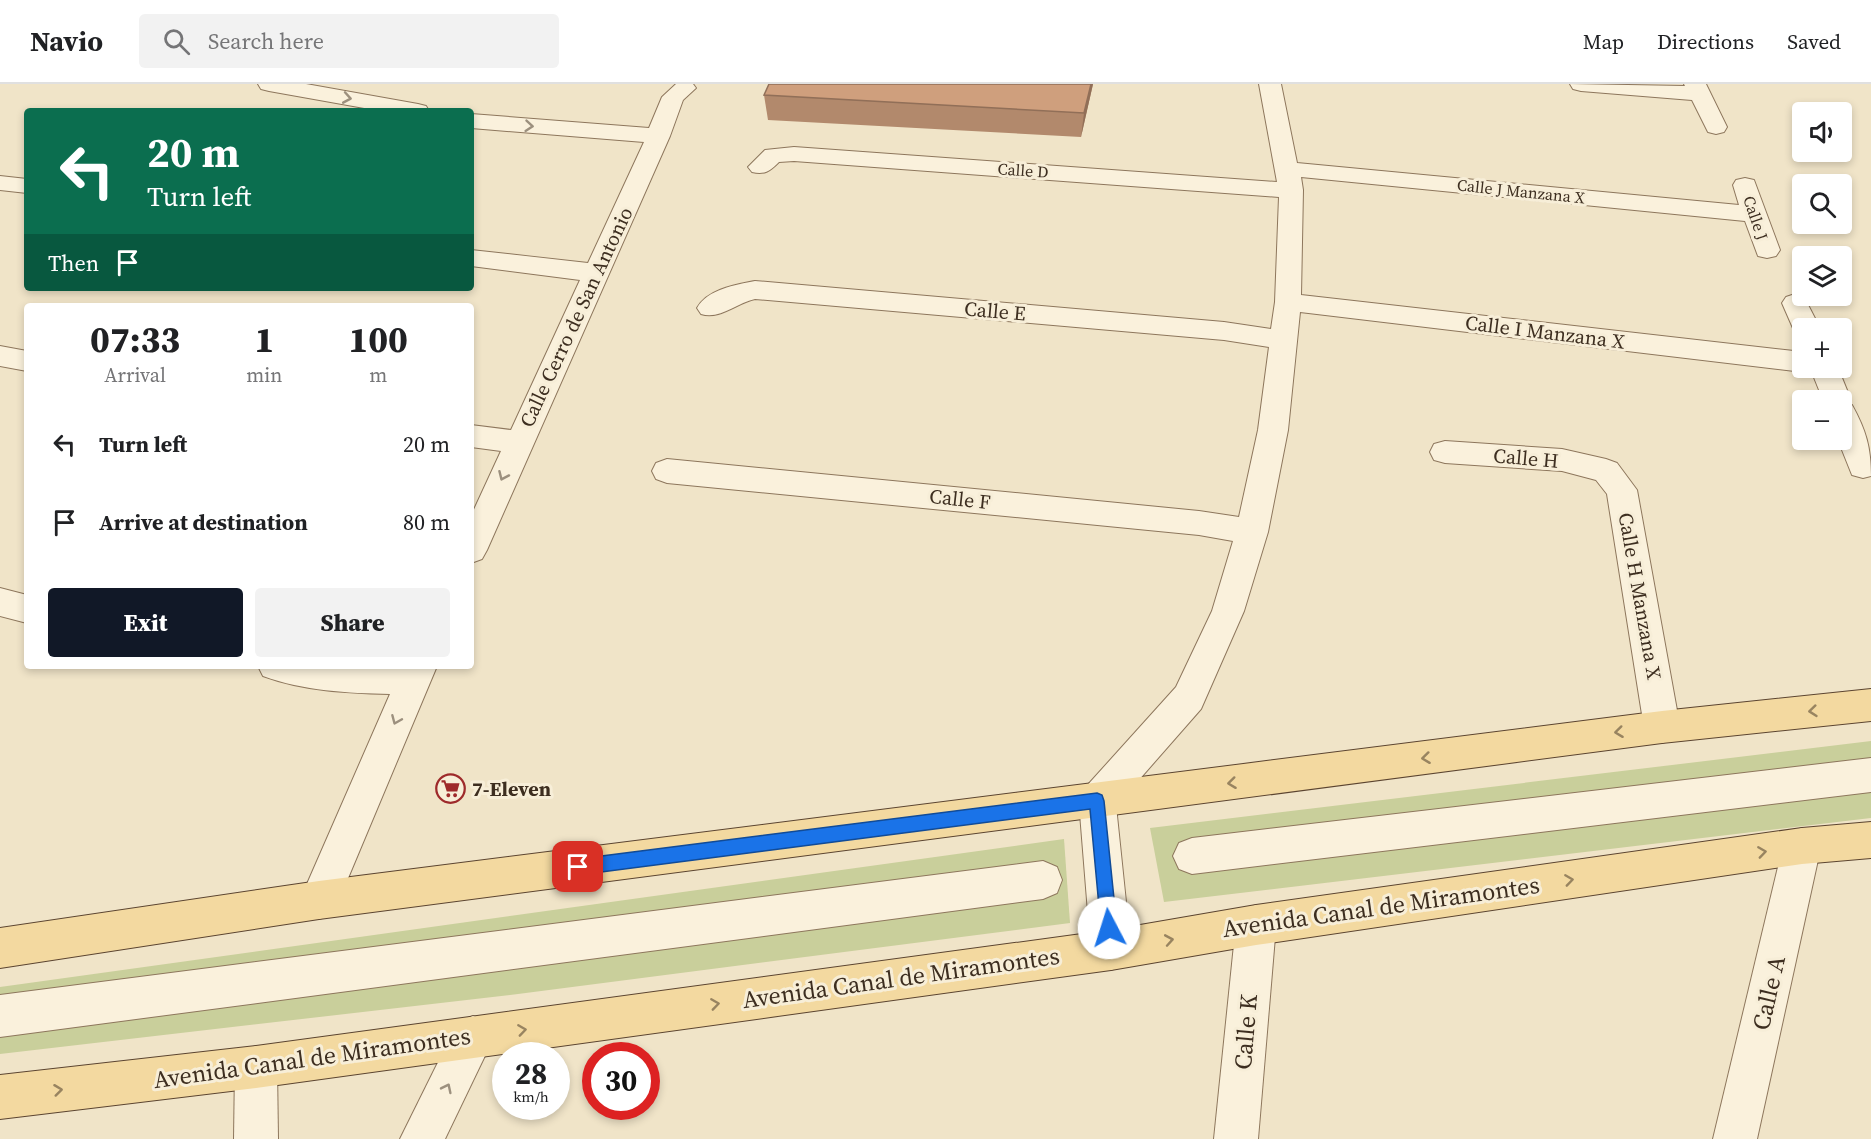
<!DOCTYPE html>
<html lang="en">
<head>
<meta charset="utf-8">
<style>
  :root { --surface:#fff; --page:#f2f2f2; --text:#202124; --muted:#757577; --line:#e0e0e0; --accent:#111827 }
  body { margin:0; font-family:"Source Serif 4",serif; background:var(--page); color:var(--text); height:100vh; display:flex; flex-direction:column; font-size:22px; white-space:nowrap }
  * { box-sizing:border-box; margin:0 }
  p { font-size:20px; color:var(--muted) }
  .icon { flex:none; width:33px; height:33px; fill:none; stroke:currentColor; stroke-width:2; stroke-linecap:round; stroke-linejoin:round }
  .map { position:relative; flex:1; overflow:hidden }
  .panel { position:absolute; left:24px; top:219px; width:450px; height:366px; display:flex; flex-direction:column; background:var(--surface); border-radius:6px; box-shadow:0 3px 9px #0003 }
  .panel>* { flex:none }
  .top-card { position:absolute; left:24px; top:24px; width:450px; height:183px; border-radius:6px; box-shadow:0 3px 9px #0003; background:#0b6e4f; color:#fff; overflow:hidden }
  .fabs { position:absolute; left:1792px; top:18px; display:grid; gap:12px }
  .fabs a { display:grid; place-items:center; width:60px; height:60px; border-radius:6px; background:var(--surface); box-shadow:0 3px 9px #0003; font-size:30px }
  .speed { position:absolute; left:492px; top:958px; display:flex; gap:12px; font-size:30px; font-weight:700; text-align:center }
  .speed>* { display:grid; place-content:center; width:78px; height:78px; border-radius:50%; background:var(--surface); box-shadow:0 3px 9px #0003; line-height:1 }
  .speed small { font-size:15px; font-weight:400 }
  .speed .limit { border:9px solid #d22; background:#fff; color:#111 }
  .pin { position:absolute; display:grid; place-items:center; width:51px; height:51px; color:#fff; margin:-26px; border-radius:12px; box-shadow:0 3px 9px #0006 }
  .me { position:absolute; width:66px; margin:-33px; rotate:355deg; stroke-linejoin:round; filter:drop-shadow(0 0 4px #0008) }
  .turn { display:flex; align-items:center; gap:21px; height:126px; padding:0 24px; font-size:27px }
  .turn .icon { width:78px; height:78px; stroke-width:2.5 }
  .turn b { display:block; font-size:42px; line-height:51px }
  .then { display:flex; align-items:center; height:57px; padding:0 24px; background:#0003; gap:12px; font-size:22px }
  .eta { display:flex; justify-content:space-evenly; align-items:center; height:102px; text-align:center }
  .eta b { font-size:36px; font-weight:800; line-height:42px }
  .button { display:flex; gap:12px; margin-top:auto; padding:12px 24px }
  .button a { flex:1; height:69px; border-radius:6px; background:var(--accent); color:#fff; font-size:24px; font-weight:800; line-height:69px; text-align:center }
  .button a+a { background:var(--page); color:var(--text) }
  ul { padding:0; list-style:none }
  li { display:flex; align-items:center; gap:18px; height:78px; padding:0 24px }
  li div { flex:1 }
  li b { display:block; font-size:22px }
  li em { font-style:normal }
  header { display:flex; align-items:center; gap:36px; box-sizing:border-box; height:84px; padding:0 30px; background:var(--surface); border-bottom:2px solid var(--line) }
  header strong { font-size:28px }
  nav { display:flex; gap:33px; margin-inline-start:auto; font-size:21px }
  .search { width:420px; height:54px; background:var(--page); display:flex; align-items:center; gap:15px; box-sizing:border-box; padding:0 21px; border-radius:6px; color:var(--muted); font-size:22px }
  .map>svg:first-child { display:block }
</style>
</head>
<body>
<header>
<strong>Navio</strong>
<div class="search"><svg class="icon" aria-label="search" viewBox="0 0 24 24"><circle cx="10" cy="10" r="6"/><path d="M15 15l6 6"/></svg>Search here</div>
<nav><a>Map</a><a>Directions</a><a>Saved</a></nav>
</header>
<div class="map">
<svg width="1871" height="1055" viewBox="0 0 1871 1055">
  <rect width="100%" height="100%" fill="#f0e4c8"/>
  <!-- green -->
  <g fill="#c9cf9b">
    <path d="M1871 657V734L1164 818 1150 744Z"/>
    <path d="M1064 755 1070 839 518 910 0 970V903Z"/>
  </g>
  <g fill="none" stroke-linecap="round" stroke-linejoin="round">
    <defs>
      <g id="minor">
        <path d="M258 0H306L418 20 426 22 429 27H381L269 7 261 5Z"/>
        <path d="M676 0H693L696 4 683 16 670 52 487 466 482 475 471 479V432L501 367 471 363V341L511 346 580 196 471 182V166L588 179 644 58 471 44V30L649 44 662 13Z"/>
        <path d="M1259 0H1281L1297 79 1739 121 1733 101 1736 96 1745 94 1754 96 1780 166 1776 172 1767 174 1758 172 1745 137 1301 93 1303 106 1301 211 1803 268V284H1838L1851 316 1849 320 1852 321C1866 346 1871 364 1871 392L1863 394 1852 391 1838 356H1842V316H1823L1811 286 1803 288 1300 228 1288 346 1268 448 1244 527 1201 625 1116 722 1131 866 1125 880 1111 886 1097 880 1091 866 1079 717 1084 705 1176 603 1212 527 1233 457 1199 451 667 399 656 395 652 387 656 379 667 375 1199 427 1239 433 1258 346 1269 263 1224 256 755 215C736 219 720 236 701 230L697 224C708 205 735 201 755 197L1224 238 1271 245 1275 218 1279 113 794 77 779 78C770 87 765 91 752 88L748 83 765 66 794 63 1277 98Z"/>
        <path d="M1570 0 1685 2 1684 0H1706L1727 43 1724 48 1716 50 1708 48 1692 16 1581 7 1573 5Z"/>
        <path d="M0 92 27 95V109L0 106Z"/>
        <path d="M1795 210 1804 213 1820 244H1803V252L1796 251 1782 219 1786 213Z"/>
        <path d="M0 262 27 267V287L0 282Z"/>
        <path d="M1445 357 1562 365 1606 375 1617 379 1637 406 1680 643 1675 654 1662 659 1649 654 1644 643 1607 410 1596 396 1562 387 1445 379 1434 376 1430 368 1434 360Z"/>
        <path d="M0 504 27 511V539L0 532Z"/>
        <path d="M258 582H437L333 830 319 835 305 830 300 816 390 610C347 609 304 607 263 592Z"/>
        <path d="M1871 674V708L1192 790 1179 785 1173 772 1179 759 1192 754Z"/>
        <path d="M1802 744 1815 749 1821 762 1757 1055H1713L1783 762 1789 749Z"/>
        <path d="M1043 777 1057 783 1062 796 1057 809 1043 815 0 953V911Z"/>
        <path d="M1256 821 1270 827 1276 841 1258 1055H1214L1236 841 1242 827Z"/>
        <path d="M473 932 488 938 494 953 445 1055H400L458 938Z"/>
        <path d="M256 962 271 968 277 983 278 1055H234L235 983 241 968Z"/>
      </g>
      <g id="major">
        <path d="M1871 605V637L1662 659 319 835 0 884V844L319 797 1662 627Z"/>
        <path d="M1871 738V774L1802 780 1256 861 1111 886 256 1004 0 1035V991L256 962 1111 846 1256 821 1802 744Z"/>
      </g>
    </defs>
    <!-- minor casing -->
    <use href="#minor" stroke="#8d765c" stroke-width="2"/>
    <!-- major casing -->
    <use href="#major" stroke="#5b4430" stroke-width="2"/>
    <!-- minor -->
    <use href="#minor" fill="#faf1dc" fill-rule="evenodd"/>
    <!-- major -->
    <use href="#major" fill="#f3d9a0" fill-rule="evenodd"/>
  </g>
  <!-- wall -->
  <path fill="#b2896c" d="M1093 0 1081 53 768 36 764 11Z"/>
  <!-- shaded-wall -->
  <path fill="#916f58" d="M1091 0H1093L1081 53 1084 29Z"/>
  <!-- building -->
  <path fill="#cf9f7d" stroke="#916f58" stroke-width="1.5" d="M769 0H1091L1084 29 764 11Z"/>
  <!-- one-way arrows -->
  <defs><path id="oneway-chevron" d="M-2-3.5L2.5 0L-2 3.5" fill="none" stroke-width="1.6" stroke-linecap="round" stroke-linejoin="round" transform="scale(1.5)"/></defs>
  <g stroke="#9c907e">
    <use href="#oneway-chevron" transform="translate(347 14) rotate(10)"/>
    <use href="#oneway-chevron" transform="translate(529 42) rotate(5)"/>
    <use href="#oneway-chevron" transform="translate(503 392) rotate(114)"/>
    <use href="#oneway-chevron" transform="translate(396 636) rotate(113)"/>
    <use href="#oneway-chevron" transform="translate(447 1004) rotate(-64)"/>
  </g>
  <g stroke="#988460">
    <use href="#oneway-chevron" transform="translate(1813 627) rotate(174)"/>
    <use href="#oneway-chevron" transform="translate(1619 648) rotate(173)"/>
    <use href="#oneway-chevron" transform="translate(1426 674) rotate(173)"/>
    <use href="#oneway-chevron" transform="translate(1232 699) rotate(173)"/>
    <use href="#oneway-chevron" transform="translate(1762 768) rotate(-8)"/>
    <use href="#oneway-chevron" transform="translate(1569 796) rotate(-8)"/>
    <use href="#oneway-chevron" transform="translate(1169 856) rotate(-10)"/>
    <use href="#oneway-chevron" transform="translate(715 920) rotate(-8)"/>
    <use href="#oneway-chevron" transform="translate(522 946) rotate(-8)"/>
    <use href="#oneway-chevron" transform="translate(58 1006) rotate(-7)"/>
  </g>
  <!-- route -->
  <path fill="#1a73e8" stroke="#114b97" stroke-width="1.5" d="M1097 709 1102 711 1104 717 1117 844 1115 850 1109 853 1103 850 1101 844 1090 725 578 791 573 788 570 783 573 777 578 775Z"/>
  <!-- icons -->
  <defs>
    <symbol id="supermarket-ring" viewBox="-11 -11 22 22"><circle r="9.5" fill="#f7eed8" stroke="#9e2a2b" stroke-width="1.5"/><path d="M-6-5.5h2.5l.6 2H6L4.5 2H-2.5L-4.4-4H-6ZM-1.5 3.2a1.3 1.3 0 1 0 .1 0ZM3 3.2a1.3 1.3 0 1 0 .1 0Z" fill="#9e2a2b"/></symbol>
  </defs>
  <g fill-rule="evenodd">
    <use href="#supermarket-ring" x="434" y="688" width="33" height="33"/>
  </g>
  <g text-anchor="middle" stroke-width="6" stroke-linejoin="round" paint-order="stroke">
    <!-- far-street labels -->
    <g font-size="16" fill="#3d2e20" stroke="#f7eed8">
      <text transform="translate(1023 86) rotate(4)" y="6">Calle D</text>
      <text transform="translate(1521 107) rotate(6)" y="6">Calle J Manzana X</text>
      <text transform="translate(1756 134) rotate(71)" y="6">Calle J</text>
    </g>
    <!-- street labels -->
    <g font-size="20" fill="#3d2e20" stroke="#f7eed8">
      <text transform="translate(995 227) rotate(5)" y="7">Calle E</text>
      <text transform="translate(576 233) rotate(-65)" y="7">Calle Cerro de San Antonio</text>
      <text transform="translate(1545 248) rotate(7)" y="7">Calle I Manzana X</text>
      <text transform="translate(1526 374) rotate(5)" y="7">Calle H</text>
      <text transform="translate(960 415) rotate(6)" y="7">Calle F</text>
      <text transform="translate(1640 512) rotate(80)" y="7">Calle H Manzana X</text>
    </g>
    <!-- poi labels -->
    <g font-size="20" font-weight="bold" fill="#3d2e20" stroke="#f7eed8" text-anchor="start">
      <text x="472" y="712">7-Eleven</text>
    </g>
    <!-- near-street labels -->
    <g font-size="24" fill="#3d2e20" stroke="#f7eed8">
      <text transform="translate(1381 823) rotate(-8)" y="8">Avenida Canal de Miramontes</text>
      <text transform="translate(901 894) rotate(-8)" y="8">Avenida Canal de Miramontes</text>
      <text transform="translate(1769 909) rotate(-77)" y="8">Calle A</text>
      <text transform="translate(1246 948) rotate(-85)" y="8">Calle K</text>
      <text transform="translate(312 974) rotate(-8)" y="8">Avenida Canal de Miramontes</text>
    </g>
  </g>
</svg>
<div class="fabs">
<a><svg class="icon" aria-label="sound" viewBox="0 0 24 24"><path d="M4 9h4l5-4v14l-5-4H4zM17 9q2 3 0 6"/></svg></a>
<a><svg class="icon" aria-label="search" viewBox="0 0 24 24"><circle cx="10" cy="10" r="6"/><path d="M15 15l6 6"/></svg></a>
<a><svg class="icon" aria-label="layers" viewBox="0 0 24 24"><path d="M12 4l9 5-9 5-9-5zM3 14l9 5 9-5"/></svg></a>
<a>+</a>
<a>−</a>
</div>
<div class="speed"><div>28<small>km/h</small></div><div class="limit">30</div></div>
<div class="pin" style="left:578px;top:783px;background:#d93025"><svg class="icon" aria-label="arrive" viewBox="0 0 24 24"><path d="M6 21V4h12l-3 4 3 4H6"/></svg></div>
<svg class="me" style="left:1109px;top:844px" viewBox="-20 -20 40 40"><circle r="19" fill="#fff"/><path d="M0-13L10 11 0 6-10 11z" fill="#1a73e8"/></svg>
<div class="top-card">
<div class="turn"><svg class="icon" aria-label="left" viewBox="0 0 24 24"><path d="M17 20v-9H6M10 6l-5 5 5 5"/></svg><div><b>20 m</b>Turn left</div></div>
<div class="then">Then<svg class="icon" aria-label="arrive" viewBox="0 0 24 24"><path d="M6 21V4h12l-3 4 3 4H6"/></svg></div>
</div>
<section class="panel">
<div class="eta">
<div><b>07:33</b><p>Arrival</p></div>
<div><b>1</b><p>min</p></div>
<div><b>100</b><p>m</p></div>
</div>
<ul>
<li><svg class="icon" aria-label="left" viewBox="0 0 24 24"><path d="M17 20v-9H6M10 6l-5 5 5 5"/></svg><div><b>Turn left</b></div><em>20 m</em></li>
<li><svg class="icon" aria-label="arrive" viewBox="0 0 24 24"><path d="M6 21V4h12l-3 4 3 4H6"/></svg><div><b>Arrive at destination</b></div><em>80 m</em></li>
</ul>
<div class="button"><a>Exit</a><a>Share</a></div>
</section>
</div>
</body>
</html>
